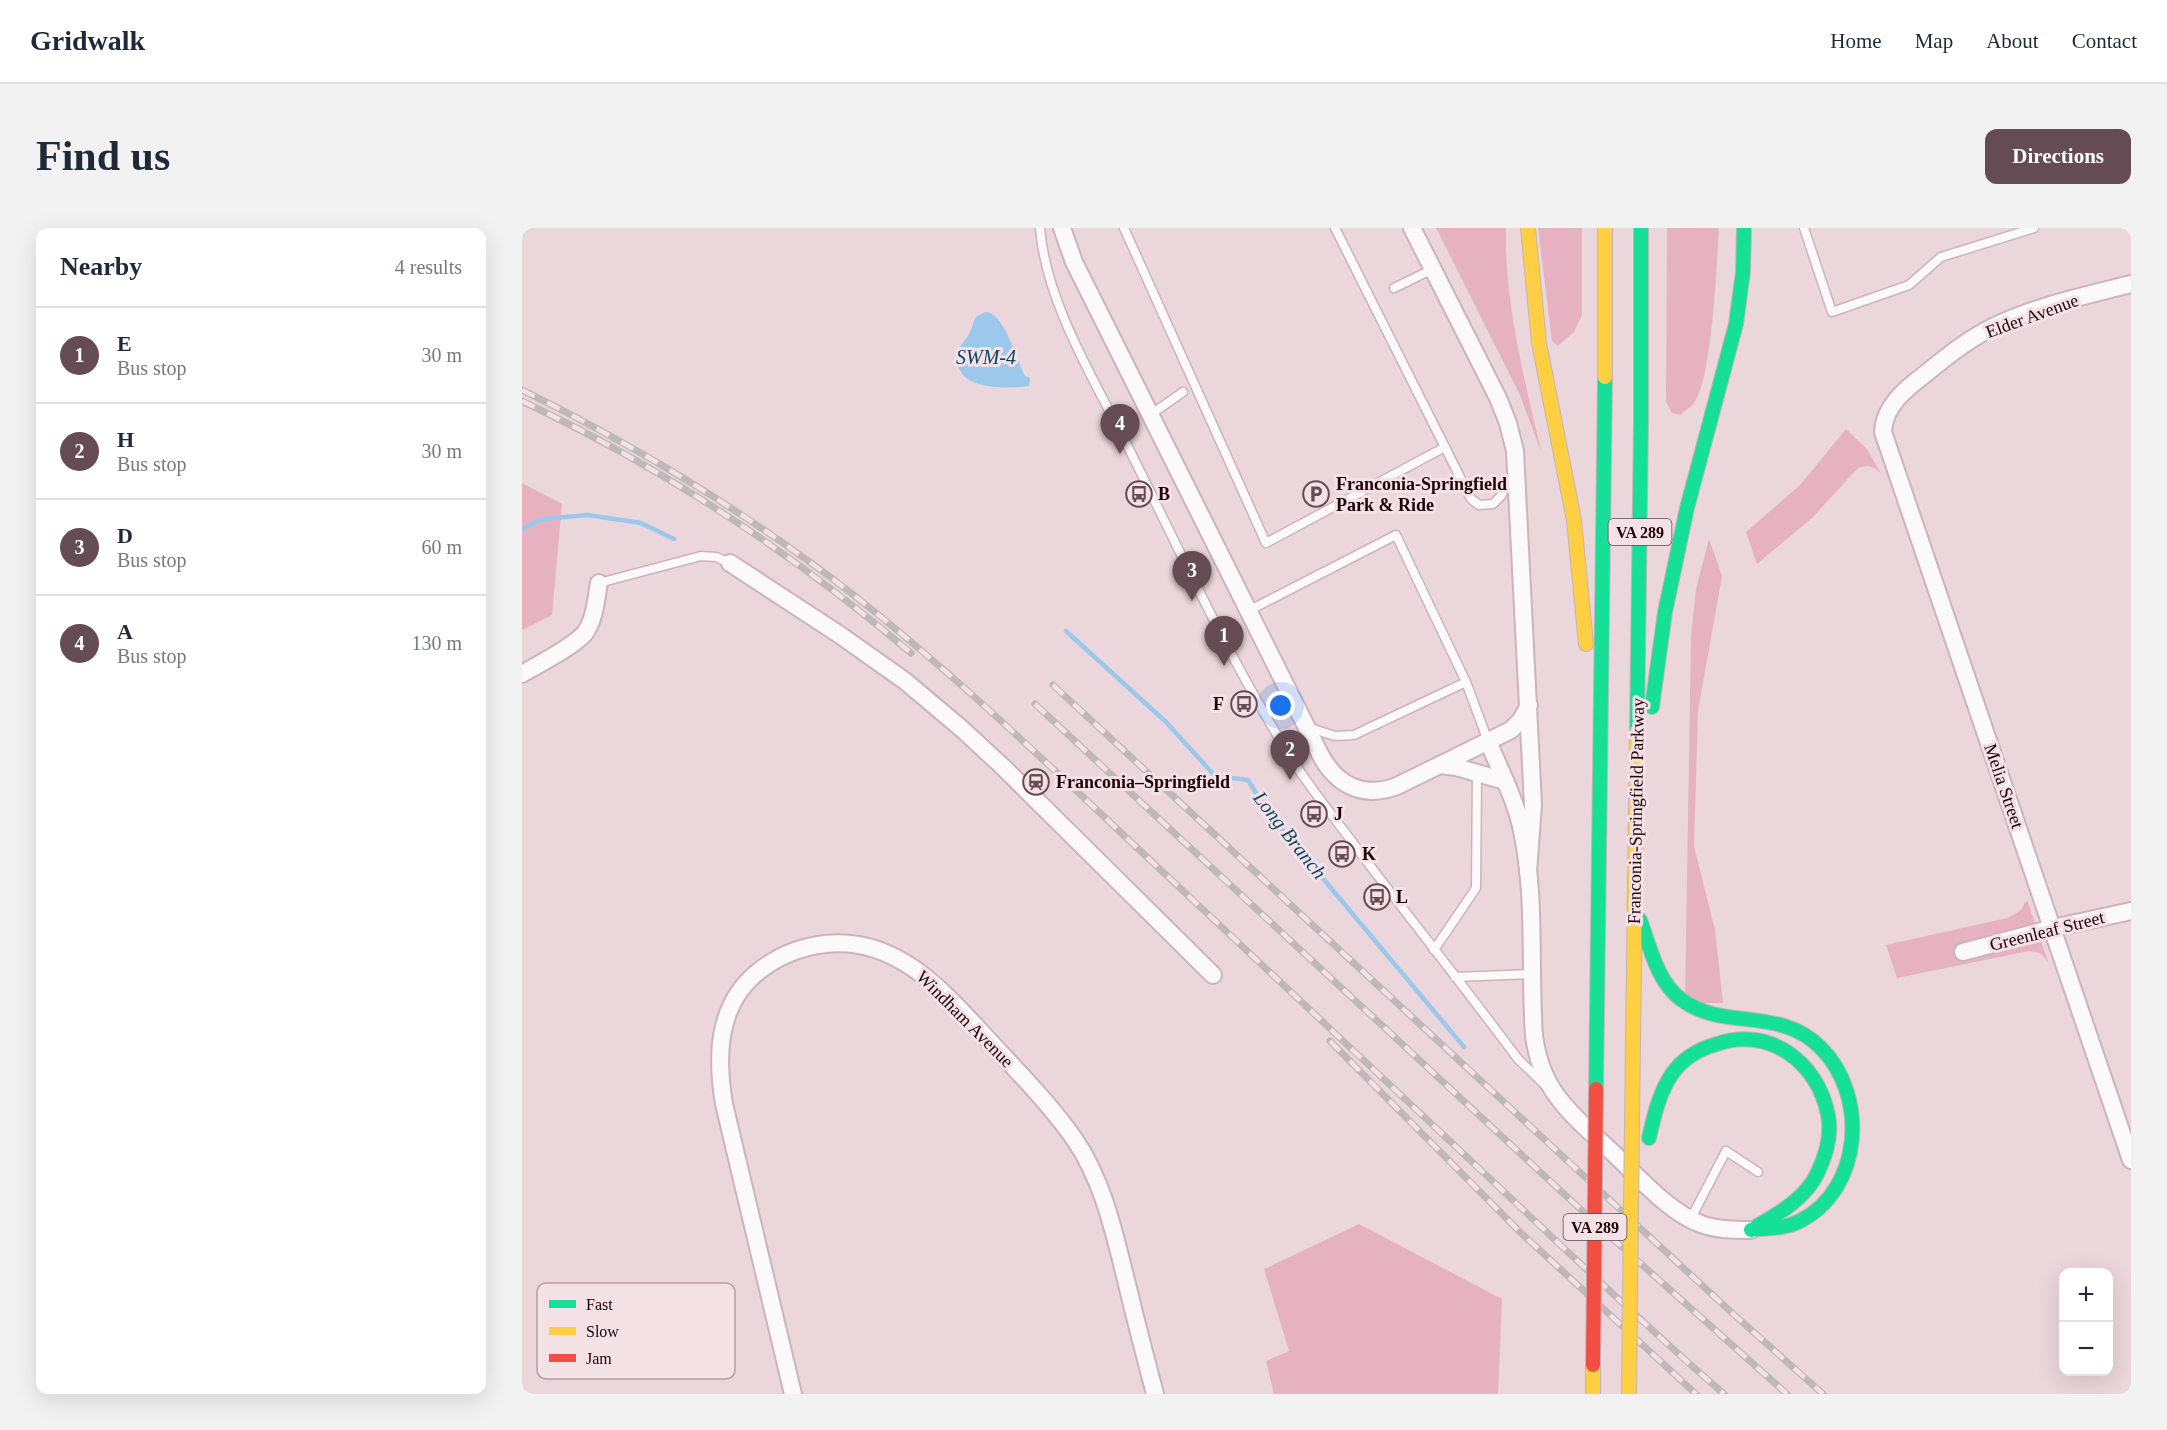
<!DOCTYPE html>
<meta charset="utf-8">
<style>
body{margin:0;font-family:"Times New Roman",serif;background:#f2f2f3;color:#1f2937}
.controls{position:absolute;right:18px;bottom:18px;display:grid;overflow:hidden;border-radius:12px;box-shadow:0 6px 24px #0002}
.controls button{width:54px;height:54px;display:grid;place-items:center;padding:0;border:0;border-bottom:2px solid #e0e1e3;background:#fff;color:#1f2937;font:30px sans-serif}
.you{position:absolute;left:759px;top:478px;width:21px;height:21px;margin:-15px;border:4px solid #fff;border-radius:50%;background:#1a73e8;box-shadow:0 0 0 9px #1a73e833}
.badge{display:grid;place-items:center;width:39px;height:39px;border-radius:50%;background:#654c54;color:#fff;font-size:20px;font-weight:700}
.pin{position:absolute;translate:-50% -50px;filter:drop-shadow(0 2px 3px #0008)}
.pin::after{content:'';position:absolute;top:32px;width:21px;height:18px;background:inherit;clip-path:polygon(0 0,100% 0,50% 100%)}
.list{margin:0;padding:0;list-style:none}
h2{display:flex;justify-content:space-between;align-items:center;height:78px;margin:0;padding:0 24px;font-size:26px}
h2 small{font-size:20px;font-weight:400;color:#747a83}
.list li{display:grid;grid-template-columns:39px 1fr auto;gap:18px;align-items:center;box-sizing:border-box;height:96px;padding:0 24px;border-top:2px solid #e0e1e3}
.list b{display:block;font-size:22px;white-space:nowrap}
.list p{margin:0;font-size:20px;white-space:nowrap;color:#747a83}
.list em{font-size:20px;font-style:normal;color:#747a83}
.map{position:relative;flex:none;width:1609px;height:1166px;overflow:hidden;border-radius:12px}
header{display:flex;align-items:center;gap:36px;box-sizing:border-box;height:84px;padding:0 30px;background:#fff;border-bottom:2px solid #e0e1e3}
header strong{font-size:28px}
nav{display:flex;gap:33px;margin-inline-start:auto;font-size:21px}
.intro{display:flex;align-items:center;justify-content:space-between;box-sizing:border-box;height:144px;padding:0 36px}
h1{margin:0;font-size:42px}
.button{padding:15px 27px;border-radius:12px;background:#654c54;color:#fff;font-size:21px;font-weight:700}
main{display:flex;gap:36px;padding:0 36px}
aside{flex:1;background:#fff;border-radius:12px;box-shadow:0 6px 24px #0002}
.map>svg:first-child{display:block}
</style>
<header>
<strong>Gridwalk</strong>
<nav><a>Home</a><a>Map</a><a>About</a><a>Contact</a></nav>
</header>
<div class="intro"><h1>Find us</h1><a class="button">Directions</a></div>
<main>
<aside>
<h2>Nearby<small>4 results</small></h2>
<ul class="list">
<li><span class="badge">1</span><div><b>E</b><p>Bus stop</p></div><em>30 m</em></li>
<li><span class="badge">2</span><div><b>H</b><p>Bus stop</p></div><em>30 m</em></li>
<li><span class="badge">3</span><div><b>D</b><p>Bus stop</p></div><em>60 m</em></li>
<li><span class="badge">4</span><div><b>A</b><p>Bus stop</p></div><em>130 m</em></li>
</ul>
</aside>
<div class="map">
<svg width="1609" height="1166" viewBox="0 0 1609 1166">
<rect width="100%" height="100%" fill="#ebd6dc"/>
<g fill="#e6b2c2">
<path d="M914,0H984C982,73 1003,155 1020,226L997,165Z"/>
<polygon points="1016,0 1060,0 1060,87 1052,104 1036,118 1030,113"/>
<path d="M1145,0H1197C1195,34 1190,152 1172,175C1168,180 1162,183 1158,187L1150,185L1144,174Z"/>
<path d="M1324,201L1345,221L1360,247C1353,238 1345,236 1335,241L1291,289L1235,336L1224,304L1278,257Z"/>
<polygon points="0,255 40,276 30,387 0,402"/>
<polygon points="1187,311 1200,348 1176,483 1172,618 1193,702 1201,775 1163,775 1169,408 1174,361"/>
<polygon points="1505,672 1526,734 1518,725 1507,723 1375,750 1364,717 1485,690 1498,683"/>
<polygon points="837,996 980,1071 976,1166 752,1166 744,1133 767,1123 742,1041"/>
</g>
<path fill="#9bc8eb" d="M463,84C482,83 495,133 503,148L508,150L507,158C484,161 430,163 436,126C437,117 443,114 447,106C450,101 451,94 454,89Z"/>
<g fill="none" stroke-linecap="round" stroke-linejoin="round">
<g stroke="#9bc8eb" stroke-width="4.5">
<polyline points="0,301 21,291 66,287 119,295 152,311"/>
<polyline points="544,403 644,494 693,548 726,552 747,586 942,819"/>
</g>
<g stroke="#cdb3bb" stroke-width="11">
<g id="lane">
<path d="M518,0C524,75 573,153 606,219C659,325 708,433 771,533C793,567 819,598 843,631C894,698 946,764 996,831L1023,857"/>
<polyline points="602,0 744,315 923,219"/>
<polyline points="813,0 949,271 957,277 971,276 979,268 992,245"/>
<polyline points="1282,0 1310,84 1387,57 1419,29 1512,0"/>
<polyline points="872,60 911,41"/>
<polyline points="628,187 661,164"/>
<polyline points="77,355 179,328 194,329 208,335"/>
<polyline points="726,383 874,307 944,454 966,513"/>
<polyline points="785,499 813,508 832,507 944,454"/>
<polyline points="912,722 954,660 955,545"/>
<polyline points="933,749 1010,746"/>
<polyline points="1168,992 1204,923 1236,944"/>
</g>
</g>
<g stroke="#cdb3bb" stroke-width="20">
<g id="street">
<path d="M540,0L552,34L798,526C814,557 841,571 875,558L989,502L999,492L1007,477"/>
<polyline points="890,0 976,170 986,195 993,223 1011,577 1006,644"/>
<path d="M1609,56C1562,68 1513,78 1469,100C1445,112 1423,130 1402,147C1382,162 1362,179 1361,204L1609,932"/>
<polyline points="208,335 318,407 383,453 440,501 480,538 691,747"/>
<path d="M0,446C17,436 51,419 63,405C73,391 74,371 77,355"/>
<path d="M966,513C977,540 991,566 998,594C1015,664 1007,737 1012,808C1015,829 1022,851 1035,868C1050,889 1071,906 1090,924C1115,947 1146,984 1179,996C1195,1002 1212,1002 1229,1002"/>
<polyline points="918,537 934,539 983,553"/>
<polyline points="1441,724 1531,700 1609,683"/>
<path d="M271,1166L202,876C194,828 195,776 237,743C256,728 278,719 303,716C378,707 427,770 473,819C501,849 530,879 553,912C581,953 592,1004 604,1052C613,1090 623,1128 633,1166"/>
</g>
</g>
<g stroke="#c2b5b8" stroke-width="16">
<g id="fast">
<polyline points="1130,479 1143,384 1165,280 1214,96 1221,44 1222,0"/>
<polyline points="1115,503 1119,194 1119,0"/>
<path d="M1118,692C1128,719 1135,754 1160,772C1202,803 1258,778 1299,820C1346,867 1341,961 1278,993C1263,1001 1245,1000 1229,1002"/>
<polyline points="1074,861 1083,149"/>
<path d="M1127,910C1132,888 1137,865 1150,846C1161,830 1177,821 1195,816C1247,798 1296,834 1306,887C1310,906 1304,927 1296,944C1285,969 1258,985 1235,998"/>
</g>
</g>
<g stroke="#c2b5b8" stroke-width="16">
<g id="slow">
<polyline points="1006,0 1017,115 1052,292 1064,416"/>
<polyline points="1083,149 1083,0"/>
<polyline points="1110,893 1115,503"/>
<polyline points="1071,1137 1071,1166"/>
</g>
</g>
<use href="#lane" stroke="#fcf9fa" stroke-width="8"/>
<use href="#street" stroke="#fcf9fa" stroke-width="16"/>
<use href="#fast" stroke="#16e098" stroke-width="14"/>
<use href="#slow" stroke="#ffcf43" stroke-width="14"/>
<g stroke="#bfb8ba" stroke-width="7">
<g id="rail">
<path d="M0,162C116,219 227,286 329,365C439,451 539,549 641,644C749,745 856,846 964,947C1043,1021 1121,1096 1202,1166"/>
<path d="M0,173C139,239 271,325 389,425"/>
<polyline points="531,457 1209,1084 1301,1166"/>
<polyline points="513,476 1082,1003 1265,1166"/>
<polyline points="808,813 999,1005 1174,1166"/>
</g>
</g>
<use href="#rail" stroke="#f4e1e6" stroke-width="4.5" stroke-dasharray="14" stroke-linecap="butt"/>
<g stroke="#c2b5b8" stroke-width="16" stroke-linecap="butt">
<polyline id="slow-bridge" points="1107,1166 1110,893"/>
</g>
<g stroke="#c2b5b8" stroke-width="16" stroke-linecap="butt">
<polyline id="jam-bridge" points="1071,1137 1074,861"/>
</g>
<use href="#slow-bridge" stroke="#ffcf43" stroke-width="14"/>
<use href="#jam-bridge" stroke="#f24e42" stroke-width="14"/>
</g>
<defs>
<g id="bus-ring" transform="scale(1.35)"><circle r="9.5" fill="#f4e1e6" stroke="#654c54" stroke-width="1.5"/><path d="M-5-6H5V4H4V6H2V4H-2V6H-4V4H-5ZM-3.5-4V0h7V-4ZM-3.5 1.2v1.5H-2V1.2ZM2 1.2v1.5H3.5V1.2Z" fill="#654c54"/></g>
<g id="parking-ring" transform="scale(1.35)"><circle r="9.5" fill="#f4e1e6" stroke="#654c54" stroke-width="1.5"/><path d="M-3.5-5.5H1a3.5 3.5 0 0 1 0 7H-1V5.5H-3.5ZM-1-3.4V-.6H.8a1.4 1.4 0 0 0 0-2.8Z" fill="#654c54"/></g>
<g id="station-ring" transform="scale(1.35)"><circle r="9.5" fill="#f4e1e6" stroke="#654c54" stroke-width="1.5"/><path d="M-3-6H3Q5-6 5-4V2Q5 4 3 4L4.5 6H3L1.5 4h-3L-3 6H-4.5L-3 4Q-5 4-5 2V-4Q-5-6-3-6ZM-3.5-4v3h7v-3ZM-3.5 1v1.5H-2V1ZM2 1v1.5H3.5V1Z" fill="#654c54"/></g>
</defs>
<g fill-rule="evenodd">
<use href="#bus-ring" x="617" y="266"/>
<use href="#parking-ring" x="794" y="266"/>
<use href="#bus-ring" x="722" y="476"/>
<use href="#station-ring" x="514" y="554"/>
<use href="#bus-ring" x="792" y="586"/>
<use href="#bus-ring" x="820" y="626"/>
<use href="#bus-ring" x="855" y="669"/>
</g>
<g text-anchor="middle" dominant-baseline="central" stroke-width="6" stroke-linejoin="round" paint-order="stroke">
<g fill="#f4e1e6" stroke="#5e454d" stroke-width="1.5">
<rect x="1086.5" y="291" width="63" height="26" rx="4.5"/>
<rect x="1041.5" y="986" width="63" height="26" rx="4.5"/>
</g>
<g font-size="16" font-weight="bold" fill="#1d020b">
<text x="1118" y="304">VA 289</text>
<text x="1073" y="999">VA 289</text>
</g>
<g font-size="18" fill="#1d020b" stroke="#f4e1e6">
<text transform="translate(1510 88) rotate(-20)">Elder Avenue</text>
<text transform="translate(1482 558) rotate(71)">Melia Street</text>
<text transform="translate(1114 583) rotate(-89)">Franconia-Springfield Parkway</text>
<text transform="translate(1525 703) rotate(-14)">Greenleaf Street</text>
<text transform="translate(443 791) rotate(45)">Windham Avenue</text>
</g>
<g font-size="18" font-weight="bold" fill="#1d020b" stroke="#f4e1e6" text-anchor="start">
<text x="814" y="256">Franconia-Springfield<tspan x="814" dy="21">Park &amp; Ride</tspan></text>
<text x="636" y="266">B</text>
<text x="702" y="476" text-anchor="end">F</text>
<text x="534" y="554">Franconia–Springfield</text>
<text x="812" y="586">J</text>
<text x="840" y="626">K</text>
<text x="874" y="669">L</text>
</g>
<g font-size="20" font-style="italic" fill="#0a4565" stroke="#f4e1e6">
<text x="464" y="129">SWM-4</text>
<text transform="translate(768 607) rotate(52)">Long Branch</text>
</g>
</g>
<rect x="15" y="1055" width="198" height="96" rx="9" fill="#f4e1e6" stroke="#b49ea4" stroke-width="1.5"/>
<rect x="27" y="1072" width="27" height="8" fill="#16e098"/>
<rect x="27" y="1099" width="27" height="8" fill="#ffcf43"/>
<rect x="27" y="1126" width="27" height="8" fill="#f24e42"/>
<g font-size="16" fill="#1d020b">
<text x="64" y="1082">Fast</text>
<text x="64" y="1109">Slow</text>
<text x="64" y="1136">Jam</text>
</g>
</svg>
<div class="controls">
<button>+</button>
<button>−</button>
</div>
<div class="you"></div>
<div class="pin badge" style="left:702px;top:438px">1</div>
<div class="pin badge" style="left:768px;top:552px">2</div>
<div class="pin badge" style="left:670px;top:373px">3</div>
<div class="pin badge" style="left:598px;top:226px">4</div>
</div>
</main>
